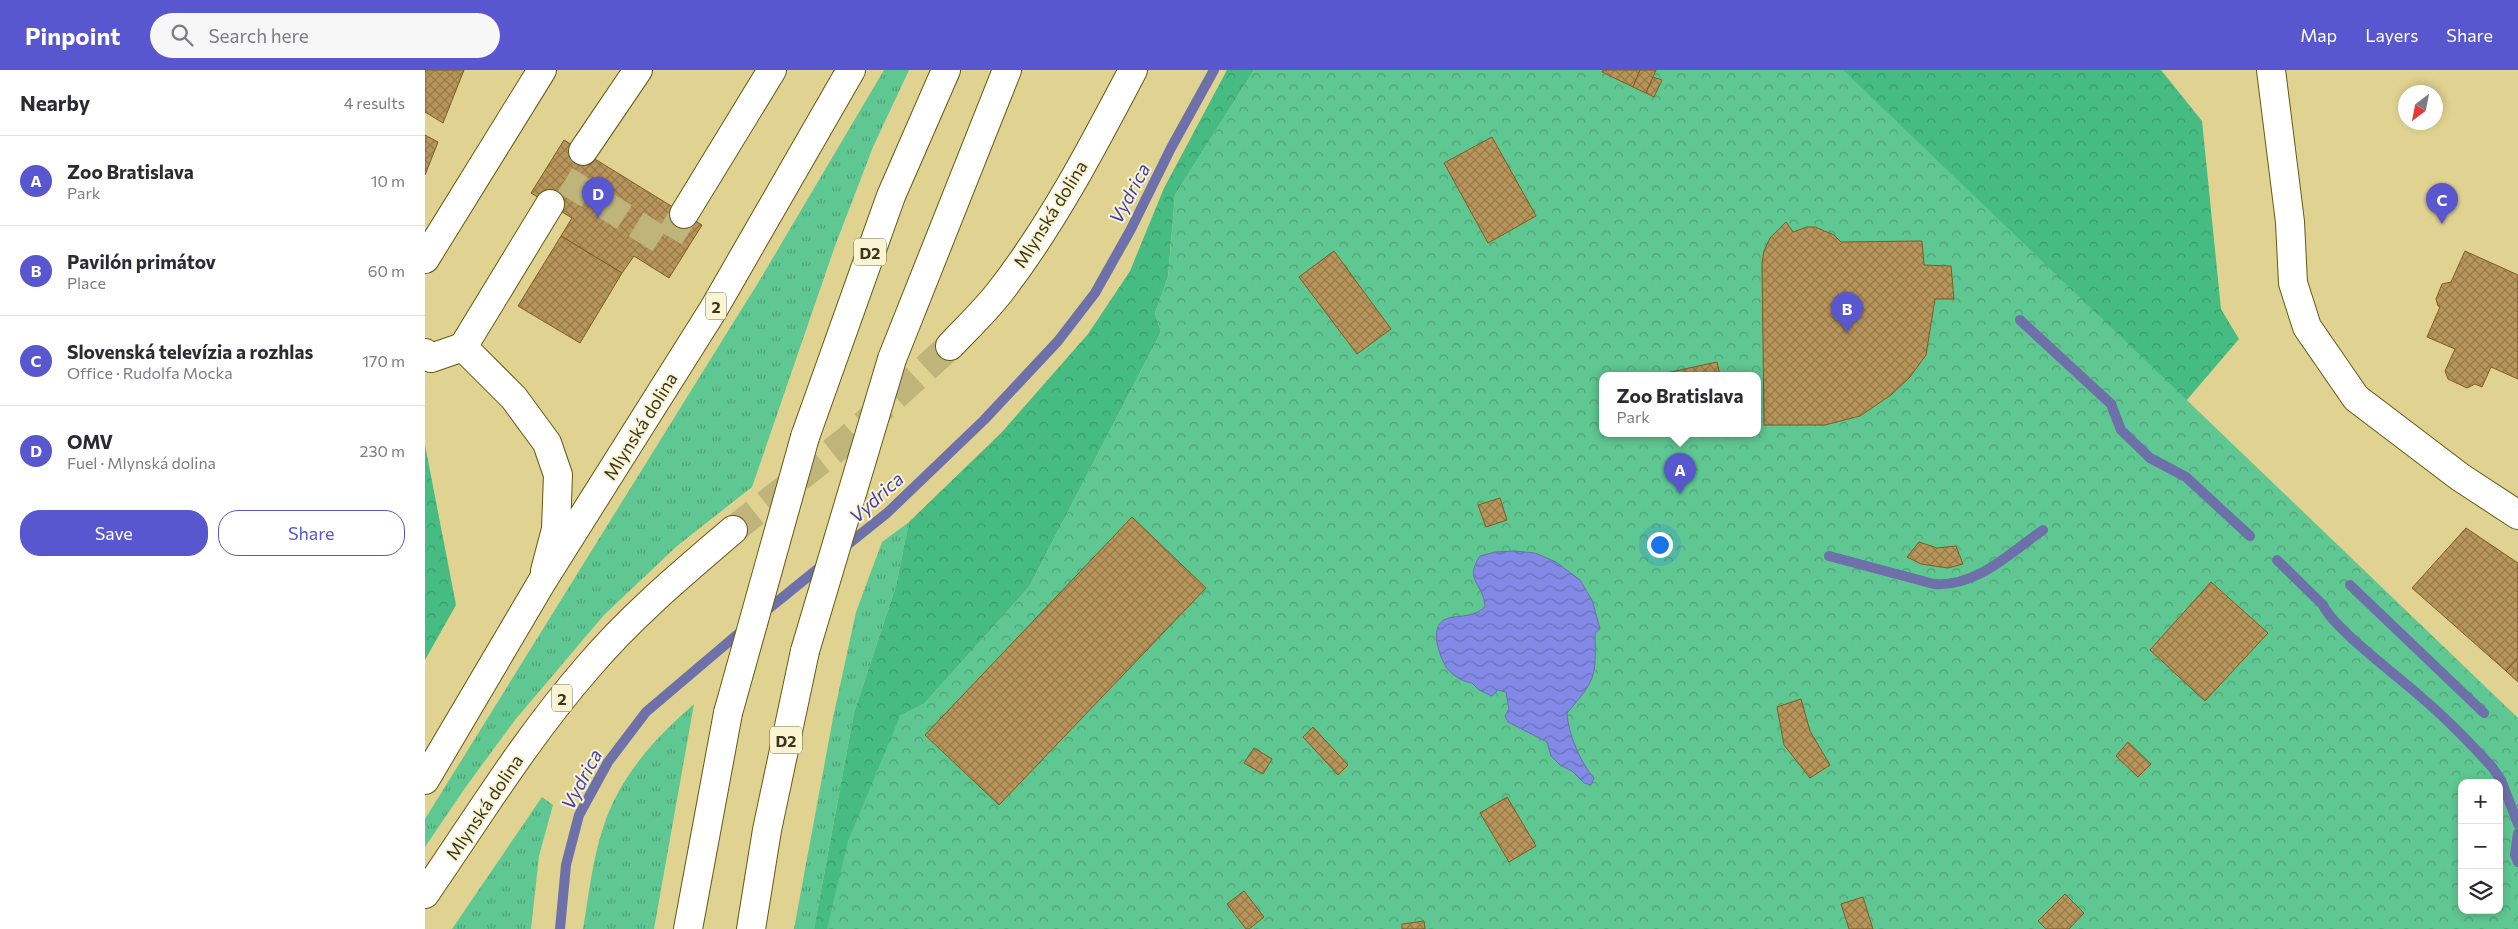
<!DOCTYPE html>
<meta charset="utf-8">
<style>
body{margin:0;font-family:Commissioner,sans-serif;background:#f7f7f7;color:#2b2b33}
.controls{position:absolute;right:15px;bottom:15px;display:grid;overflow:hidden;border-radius:10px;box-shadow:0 2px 8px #0003}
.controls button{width:45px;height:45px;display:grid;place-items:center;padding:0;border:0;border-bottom:1px solid #e1e1e2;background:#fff;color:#2b2b33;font:25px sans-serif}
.compass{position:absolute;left:1973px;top:15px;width:45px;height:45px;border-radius:50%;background:#fff;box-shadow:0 2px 8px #0003;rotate:212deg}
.you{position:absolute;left:1234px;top:474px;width:18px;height:18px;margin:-12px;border:4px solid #fff;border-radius:50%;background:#1a73e8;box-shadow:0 0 0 8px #1a73e833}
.badge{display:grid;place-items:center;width:32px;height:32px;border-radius:50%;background:#5857cf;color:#fff;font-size:16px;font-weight:700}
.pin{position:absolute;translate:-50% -41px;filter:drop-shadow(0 1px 2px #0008)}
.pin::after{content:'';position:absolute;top:26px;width:18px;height:15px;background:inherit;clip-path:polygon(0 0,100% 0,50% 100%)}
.popup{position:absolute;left:1174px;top:302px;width:162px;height:65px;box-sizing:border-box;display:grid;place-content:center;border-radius:10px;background:#fff;filter:drop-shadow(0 1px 4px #0005);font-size:16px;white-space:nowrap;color:#7c7c81}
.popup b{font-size:19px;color:#2b2b33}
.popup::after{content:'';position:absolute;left:50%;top:100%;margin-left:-10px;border:10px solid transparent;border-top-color:#fff}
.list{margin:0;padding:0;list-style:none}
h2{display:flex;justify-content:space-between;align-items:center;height:65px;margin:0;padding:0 20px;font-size:21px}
h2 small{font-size:16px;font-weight:400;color:#7c7c81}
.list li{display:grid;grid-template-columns:32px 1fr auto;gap:15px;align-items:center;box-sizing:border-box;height:90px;padding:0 20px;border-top:1px solid #e1e1e2}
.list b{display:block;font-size:19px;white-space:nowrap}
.list p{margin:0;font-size:16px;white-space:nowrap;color:#7c7c81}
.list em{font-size:16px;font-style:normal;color:#7c7c81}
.actions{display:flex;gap:10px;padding:15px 20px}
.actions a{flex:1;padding:11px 0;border:1px solid #5857cf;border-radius:20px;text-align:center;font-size:18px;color:#5857cf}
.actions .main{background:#5857cf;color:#fff}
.icon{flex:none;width:28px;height:28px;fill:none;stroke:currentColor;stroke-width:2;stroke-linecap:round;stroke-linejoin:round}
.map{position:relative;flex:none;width:2093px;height:859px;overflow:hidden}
header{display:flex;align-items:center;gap:30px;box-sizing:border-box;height:70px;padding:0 25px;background:#5857cf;color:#fff}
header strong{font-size:24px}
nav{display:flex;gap:28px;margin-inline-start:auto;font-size:18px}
.search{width:350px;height:45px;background:#f7f7f7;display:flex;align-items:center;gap:12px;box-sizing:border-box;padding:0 18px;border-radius:28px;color:#7c7c81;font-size:19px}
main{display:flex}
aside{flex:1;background:#fff}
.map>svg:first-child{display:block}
</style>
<header>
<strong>Pinpoint</strong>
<div class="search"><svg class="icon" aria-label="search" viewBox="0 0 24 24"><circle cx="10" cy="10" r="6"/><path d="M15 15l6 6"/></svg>Search here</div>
<nav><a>Map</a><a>Layers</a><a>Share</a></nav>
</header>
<main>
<aside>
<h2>Nearby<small>4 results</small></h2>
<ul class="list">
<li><span class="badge">A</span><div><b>Zoo Bratislava</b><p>Park</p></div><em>10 m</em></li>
<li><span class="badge">B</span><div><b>Pavilón primátov</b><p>Place</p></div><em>60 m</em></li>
<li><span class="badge">C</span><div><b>Slovenská televízia a rozhlas</b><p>Office · Rudolfa Mocka</p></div><em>170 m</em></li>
<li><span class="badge">D</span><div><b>OMV</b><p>Fuel · Mlynská dolina</p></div><em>230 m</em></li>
</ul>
<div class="actions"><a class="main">Save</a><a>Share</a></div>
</aside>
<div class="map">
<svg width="2093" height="859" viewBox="0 0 2093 859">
<defs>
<pattern id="grass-tufts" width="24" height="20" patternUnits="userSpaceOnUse" patternTransform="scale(1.25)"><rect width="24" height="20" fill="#5fc791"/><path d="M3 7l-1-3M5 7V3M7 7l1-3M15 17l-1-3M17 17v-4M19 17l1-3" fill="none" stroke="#50a276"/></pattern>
<pattern id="forest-crowns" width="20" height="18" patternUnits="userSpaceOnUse" patternTransform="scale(1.25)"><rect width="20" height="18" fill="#46bc82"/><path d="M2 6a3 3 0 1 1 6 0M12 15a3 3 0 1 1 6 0" fill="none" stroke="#3c9a6a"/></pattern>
<pattern id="park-crowns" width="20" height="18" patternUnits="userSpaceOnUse" patternTransform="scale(1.25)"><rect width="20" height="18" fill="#5fc791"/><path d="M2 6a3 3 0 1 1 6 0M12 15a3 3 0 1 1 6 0" fill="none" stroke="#50a276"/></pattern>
<pattern id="water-waves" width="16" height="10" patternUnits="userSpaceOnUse" patternTransform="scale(1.25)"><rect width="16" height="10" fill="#8289e6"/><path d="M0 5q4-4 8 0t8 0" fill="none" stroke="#6c71ba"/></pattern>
<pattern id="building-cross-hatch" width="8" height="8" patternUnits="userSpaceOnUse" patternTransform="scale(1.25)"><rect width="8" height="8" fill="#b8955b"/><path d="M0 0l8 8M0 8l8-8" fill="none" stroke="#977a4a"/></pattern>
</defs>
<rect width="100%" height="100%" fill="#e0d391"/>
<g fill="url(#grass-tufts)">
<polygon points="459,0 484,0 448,77 410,176 327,417 252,476 179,545 90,650 40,718 0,777 0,749 336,208"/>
<polygon points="484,452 471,516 429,643 389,859 369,859 408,648 431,542 457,472"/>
<path d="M269,634L229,859H158C164,825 167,791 178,758C194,707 230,668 269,634Z"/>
<polygon points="117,727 128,735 114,786 106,859 27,859"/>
</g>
<g fill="url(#forest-crowns)">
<polygon points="802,0 829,0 750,125 743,207 730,243 736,262 604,517 499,634 475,646 432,859 389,859 429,643 471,516 484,452 577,362 663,264 705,201 739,118"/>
<polygon points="1371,0 1736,0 1777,51 1796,239 1814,269 1761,331 1739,350"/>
<polygon points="0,375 31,535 0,590"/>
</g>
<path fill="url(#park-crowns)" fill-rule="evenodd" d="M829,0H1418L2093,648V859H402L423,771L475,646L499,634L604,517L736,262L730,243L743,207L750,125ZM1178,305H1332V363H1178ZM2037,713H2074V840H2037Z"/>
<path fill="url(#water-waves)" stroke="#6d70a9" d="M1090,481L1110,483L1131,492L1155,510L1167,530L1175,559L1170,563C1171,608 1171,609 1142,643C1143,663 1155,692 1169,708L1166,715L1159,713L1147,701L1135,695L1126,686L1122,672L1083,652L1080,646L1084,639L1081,622L1073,620L1067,626L1054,620L1047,613C1037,612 1025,604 1020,595C1013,582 1003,553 1024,548C1038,545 1049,547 1060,537C1059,513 1038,511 1055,486L1070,482Z"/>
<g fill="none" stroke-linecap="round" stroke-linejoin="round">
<g stroke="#6d70a9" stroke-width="10">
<polyline points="1595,250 1686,334 1696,360 1725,388 1761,407 1825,466"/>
<polyline points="417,479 462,443 559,350 633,271 670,223 706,159 746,78 789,0"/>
<path d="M1404,486L1509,514C1552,517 1585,483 1618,460"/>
<path d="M1852,490L1898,535C1908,558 1974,607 1996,627C2021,648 2045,673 2067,697L2076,710L2093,754"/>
<polyline points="1925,515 2059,643"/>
<polyline points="337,544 400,493"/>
<polyline points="2093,763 2090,785 2093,792"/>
<polyline points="135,859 141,795 154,745 183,692 221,642 320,558"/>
</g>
</g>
<g fill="url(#building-cross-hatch)" stroke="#7e5d22">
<polygon points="0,0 39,0 18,53 0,42"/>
<polygon points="1178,0 1215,0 1208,17 1177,2"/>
<polygon points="1215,0 1231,0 1221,23 1208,17"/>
<polygon points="1228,7 1237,10 1229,27 1221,23"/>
<polygon points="0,65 13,72 0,105"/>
<polygon points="1067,67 1111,146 1063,173 1019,93"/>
<polygon points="139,70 277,155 244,208 209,186 197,203 136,166 147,148 106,123"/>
<polygon points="1361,152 1368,162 1382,157 1390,157 1409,165 1416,172 1497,171 1499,195 1526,196 1529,229 1510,229 1501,285 1485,307 1466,325 1435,346 1400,355 1339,355 1337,193 1339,181 1345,168"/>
<polygon points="136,166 197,203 155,273 93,236"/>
<polygon points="909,181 966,259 932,284 874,207"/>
<polygon points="2040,181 2093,205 2093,309 2066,297 2057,317 2050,314 2042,318 2023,309 2020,301 2030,279 2002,267 2015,237 2013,236 2011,229 2017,214 2026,212"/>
<polygon points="1292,292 1295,305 1233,305 1255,300"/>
<polygon points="1075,428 1082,450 1061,457 1053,435"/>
<polygon points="707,447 781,518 574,735 500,665"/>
<polygon points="2041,458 2093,493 2093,588 2081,601 1987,518"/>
<polygon points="1494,472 1512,478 1531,476 1538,494 1523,498 1496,494 1482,487"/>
<polygon points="1786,512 1843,563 1780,631 1725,580"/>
<polygon points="2093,588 2093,612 2081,601"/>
<polygon points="1376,629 1385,661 1405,695 1385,708 1359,675 1352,637"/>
<polygon points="888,657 923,695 913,705 878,667"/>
<polygon points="1703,672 1726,694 1713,707 1691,686"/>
<polygon points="829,678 847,689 838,704 819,693"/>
<polygon points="1082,727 1111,776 1084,792 1055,743"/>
<polygon points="819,821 839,847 824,859 821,859 802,834"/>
<polygon points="1640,824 1659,843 1644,859 1621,859 1613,851"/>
<polygon points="1438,827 1448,859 1424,859 1416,834"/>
<polygon points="999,851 1000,859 977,859 977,854"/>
</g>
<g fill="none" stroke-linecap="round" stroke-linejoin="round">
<polyline stroke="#bfb47a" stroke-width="28" stroke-dasharray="28 14" stroke-linecap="butt" points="140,110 241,173 259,144"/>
<polyline stroke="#bfb47a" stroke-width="28" stroke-dasharray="28 14" stroke-linecap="butt" points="308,460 422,370 525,276"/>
<g stroke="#655813" stroke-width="30">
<g id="minor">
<polyline points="1846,0 1865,152 1868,213 1882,257 1931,328 2035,407 2093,445"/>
<polyline points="158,81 213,0"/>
<polyline points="259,144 347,0"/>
<polyline points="0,189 117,0"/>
<polyline points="0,283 6,288 38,277"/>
<polyline points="120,501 131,459 133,405 122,373 89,328 38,277 125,134"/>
</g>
</g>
<g stroke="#655813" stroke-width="30">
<g id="major">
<path d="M525,276C541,259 559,242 574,223C627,155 668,76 708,0"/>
<polyline points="0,710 118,510 288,240 426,0"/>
<path d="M0,824C53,747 101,668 163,597C206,546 258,503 308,460"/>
</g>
</g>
<g stroke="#655813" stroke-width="30">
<g id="highway">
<polyline points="467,289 582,0"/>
<polyline points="380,367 466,126 521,0"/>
<polyline points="263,859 303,643"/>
<polyline points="326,859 342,760 380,581"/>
</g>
</g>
<use href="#minor" stroke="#fff" stroke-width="28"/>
<use href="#major" stroke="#fff" stroke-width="28"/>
<use href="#highway" stroke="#fff" stroke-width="28"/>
<g stroke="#655813" stroke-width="30" stroke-linecap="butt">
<g id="highway-bridge">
<polyline points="380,581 467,289"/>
<polyline points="303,643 380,367"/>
</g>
</g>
<use href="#highway-bridge" stroke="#fff" stroke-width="28"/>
</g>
<g text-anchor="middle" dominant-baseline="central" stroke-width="4" stroke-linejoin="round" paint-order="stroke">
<g fill="#faf4d3" stroke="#757053" stroke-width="1">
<rect x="429" y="168.5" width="32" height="27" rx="4"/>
<rect x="281" y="222.5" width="20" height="27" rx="4"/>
<rect x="127" y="614.5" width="20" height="27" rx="4"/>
<rect x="345" y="656.5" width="32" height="27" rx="4"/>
</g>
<g font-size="16" font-weight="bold" fill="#3c371c">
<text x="445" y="182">D2</text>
<text x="291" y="236">2</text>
<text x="137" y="628">2</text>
<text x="361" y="670">D2</text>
</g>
<g font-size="18" fill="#3c371c" stroke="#faf4d3">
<text transform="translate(625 144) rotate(-58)">Mlynská dolina</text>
<text transform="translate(215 356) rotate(-58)">Mlynská dolina</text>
<text transform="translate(59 737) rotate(-56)">Mlynská dolina</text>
</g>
<g font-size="19" font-style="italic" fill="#4441ad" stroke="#faf4d3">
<text transform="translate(704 123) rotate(-62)">Vydrica</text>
<text transform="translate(451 427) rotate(-42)">Vydrica</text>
<text transform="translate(156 709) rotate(-62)">Vydrica</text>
</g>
</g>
</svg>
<div class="controls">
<button>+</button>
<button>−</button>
<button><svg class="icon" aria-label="layers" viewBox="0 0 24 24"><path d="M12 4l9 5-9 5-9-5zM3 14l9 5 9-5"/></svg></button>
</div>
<svg class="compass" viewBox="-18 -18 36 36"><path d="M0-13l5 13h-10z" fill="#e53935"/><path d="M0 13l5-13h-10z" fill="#7c7c81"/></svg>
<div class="you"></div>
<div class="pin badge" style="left:1255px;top:424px">A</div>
<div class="popup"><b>Zoo Bratislava</b>Park</div>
<div class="pin badge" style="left:1422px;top:263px">B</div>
<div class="pin badge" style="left:2017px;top:154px">C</div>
<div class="pin badge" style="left:173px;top:148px">D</div>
</div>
</main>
